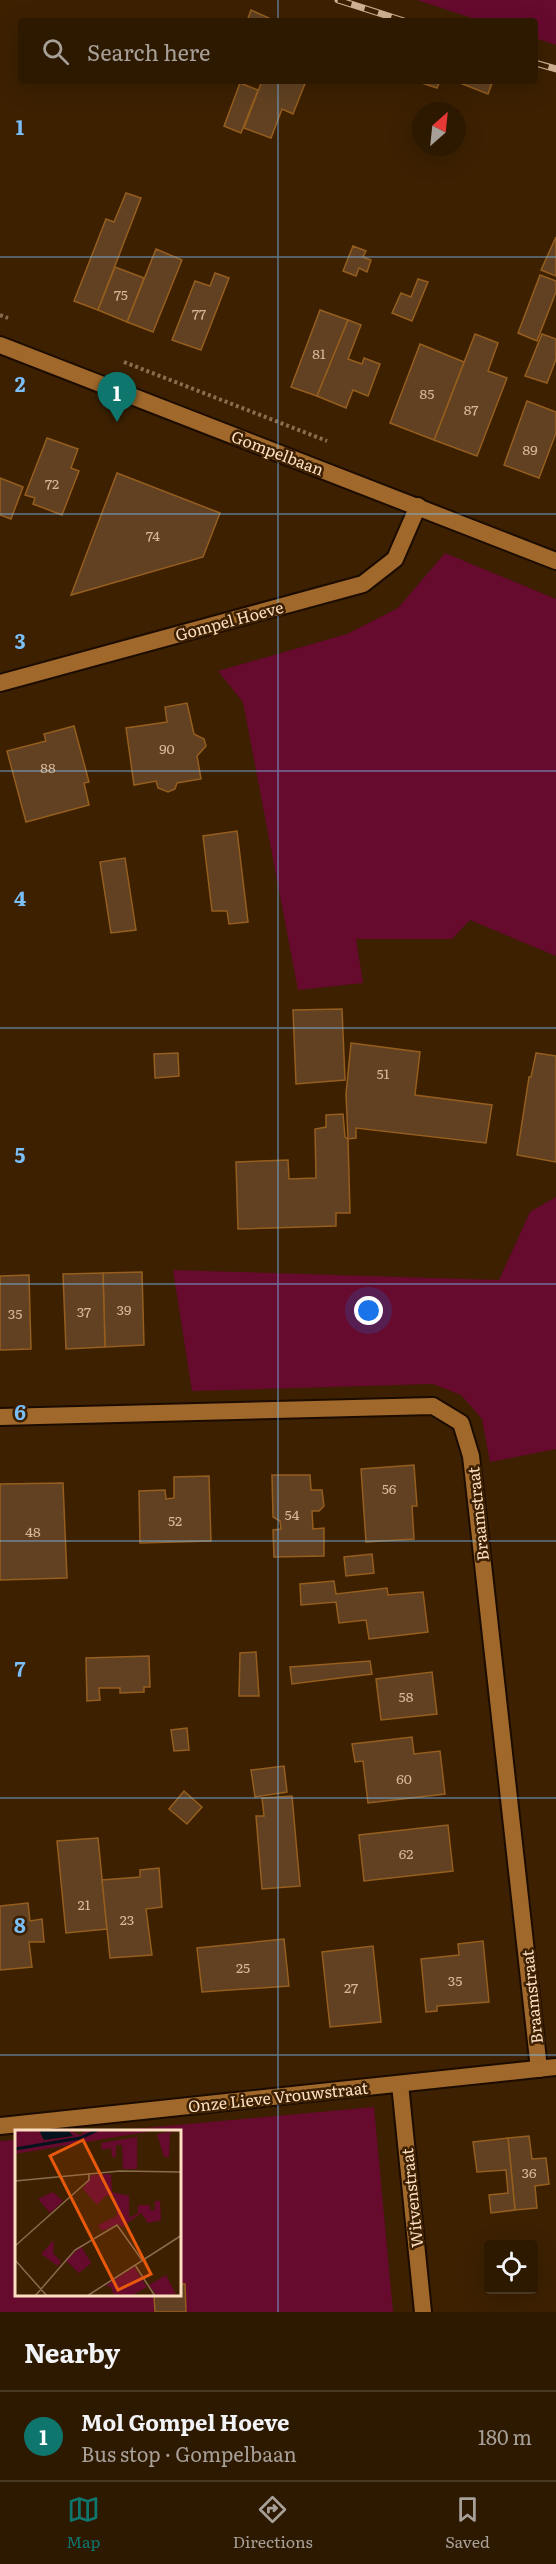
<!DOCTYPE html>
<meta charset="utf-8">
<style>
body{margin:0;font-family:Literata,serif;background:#39250f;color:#f1f3f6}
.controls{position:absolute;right:18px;bottom:18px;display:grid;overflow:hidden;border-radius:6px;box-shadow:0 6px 24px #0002}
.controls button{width:54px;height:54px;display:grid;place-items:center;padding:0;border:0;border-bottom:2px solid #483722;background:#2d1800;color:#f1f3f6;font:30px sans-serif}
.compass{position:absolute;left:412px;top:102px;width:54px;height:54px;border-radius:50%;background:#2d1800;box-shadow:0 6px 24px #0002;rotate:27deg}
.you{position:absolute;left:369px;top:1311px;width:21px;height:21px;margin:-15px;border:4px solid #fff;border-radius:50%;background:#1a73e8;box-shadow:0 0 0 9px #1a73e833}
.badge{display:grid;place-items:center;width:39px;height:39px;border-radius:50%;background:#0f766e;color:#fff;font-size:20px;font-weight:700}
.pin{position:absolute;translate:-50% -50px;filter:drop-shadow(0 2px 3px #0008)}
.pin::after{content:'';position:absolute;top:32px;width:21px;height:18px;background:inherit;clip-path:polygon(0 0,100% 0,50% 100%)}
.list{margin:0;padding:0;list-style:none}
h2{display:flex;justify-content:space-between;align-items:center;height:78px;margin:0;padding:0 24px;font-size:26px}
h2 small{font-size:20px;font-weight:400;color:#a7a099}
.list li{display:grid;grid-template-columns:39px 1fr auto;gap:18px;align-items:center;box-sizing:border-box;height:90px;padding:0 24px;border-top:2px solid #483722}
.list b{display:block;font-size:22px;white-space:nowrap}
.list p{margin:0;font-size:20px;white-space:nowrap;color:#a7a099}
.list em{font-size:20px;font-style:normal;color:#a7a099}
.icon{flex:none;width:33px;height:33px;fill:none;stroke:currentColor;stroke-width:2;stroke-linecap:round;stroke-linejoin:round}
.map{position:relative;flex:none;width:556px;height:2312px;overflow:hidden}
.search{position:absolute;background:#2d1800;box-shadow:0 6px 24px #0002;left:18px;right:18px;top:18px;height:66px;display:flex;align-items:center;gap:15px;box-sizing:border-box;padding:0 21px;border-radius:6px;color:#a7a099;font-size:22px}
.sheet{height:168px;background:#2d1800}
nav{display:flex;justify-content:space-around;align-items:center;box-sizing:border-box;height:84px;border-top:2px solid #483722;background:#2d1800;font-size:16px;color:#a7a099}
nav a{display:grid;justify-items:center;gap:3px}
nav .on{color:#0f766e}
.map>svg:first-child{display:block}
</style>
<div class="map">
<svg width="556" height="2312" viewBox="0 0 556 2312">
<rect width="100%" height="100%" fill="#3c2000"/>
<g fill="#660a2e">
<polygon points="417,0 556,0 556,45 535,38 535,21 481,21"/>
<polygon points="445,553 556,599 556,956 470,920 452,939 356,939 363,983 298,990 243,702 218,671 347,634 398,608"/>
<polygon points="556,1197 556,1449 490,1462 482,1419 461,1395 433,1384 192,1391 173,1270 499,1280 530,1212"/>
<polygon points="374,2107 393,2312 0,2312 0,2141 16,2140 16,2296 180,2296 180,2132 100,2132"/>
</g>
<g fill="#614121" stroke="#955e1e" stroke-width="1.5">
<polygon points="251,10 269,18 267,21 247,21"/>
<polygon points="262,81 306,81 293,114 282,109 271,138 244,128"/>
<polygon points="416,81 440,81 437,88"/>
<polygon points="455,81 488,81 492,83 488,94"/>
<polygon points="240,83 258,90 241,133 224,126"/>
<polygon points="126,193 141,198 98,310 74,301 106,219 114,222"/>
<polygon points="556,237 556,276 541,270"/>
<polygon points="353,246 366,251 363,257 371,260 367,272 359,268 356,276 343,271"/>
<polygon points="156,249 182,260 153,332 127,322"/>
<polygon points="115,267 144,278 127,322 98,310"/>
<polygon points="215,273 229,278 201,350 172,340 195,281 210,286"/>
<polygon points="540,275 556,281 556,292 537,341 518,333"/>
<polygon points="418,279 428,282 412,321 392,313 401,293 411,297"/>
<polygon points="320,310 348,320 317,396 291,387"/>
<polygon points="348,320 361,325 348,359 362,364 364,358 380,364 368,396 353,390 346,408 317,396"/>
<polygon points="475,334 498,343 488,371 507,378 477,456 434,440"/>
<polygon points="542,334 556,339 556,359 547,383 525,376"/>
<polygon points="420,344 464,362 434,440 390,423"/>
<polygon points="527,401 556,412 556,433 539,478 504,465"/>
<polygon points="47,438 78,449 71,468 79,471 62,515 33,504 35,498 25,495"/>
<polygon points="117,473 220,513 203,557 71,595"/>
<polygon points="0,478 23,487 11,519 0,515"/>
<polygon points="187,703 194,734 204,739 206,746 197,756 201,779 177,783 175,789 168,792 158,788 156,781 134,785 126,728 167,722 165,707"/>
<polygon points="74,726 89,782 84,783 89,805 26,822 7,751 46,741 44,734"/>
<polygon points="237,831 248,922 229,924 227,911 212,911 203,836"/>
<polygon points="125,858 136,930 111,933 100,862"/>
<polygon points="342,1009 345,1080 296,1084 293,1010"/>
<polygon points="351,1043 420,1052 415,1095 492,1105 486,1143 356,1128 356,1138 348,1139 346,1094"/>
<polygon points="178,1053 179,1076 155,1078 154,1054"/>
<polygon points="536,1053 556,1056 556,1162 517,1155 529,1077 531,1077"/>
<polygon points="343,1114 345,1137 348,1139 350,1213 336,1213 336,1226 238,1229 236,1162 288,1160 289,1179 316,1178 315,1129 326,1127 326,1115"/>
<polygon points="142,1272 144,1345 105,1347 103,1273"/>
<polygon points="103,1273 105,1347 66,1349 63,1274"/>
<polygon points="29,1275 31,1349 0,1350 0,1276"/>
<polygon points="414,1465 417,1506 412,1506 414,1539 366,1542 361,1469"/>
<polygon points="272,1475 310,1475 311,1490 322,1490 324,1506 319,1511 312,1511 313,1529 324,1528 324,1556 274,1557 273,1530 281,1529 280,1521 273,1517"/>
<polygon points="209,1476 211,1541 140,1543 139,1491 165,1490 166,1499 174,1498 174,1477"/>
<polygon points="63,1483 67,1578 0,1580 0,1484"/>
<polygon points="372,1554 374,1573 346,1576 344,1557"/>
<polygon points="334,1581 336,1594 387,1588 388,1595 423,1592 428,1632 369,1639 366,1620 339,1623 336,1602 301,1605 300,1584"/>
<polygon points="256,1652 259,1696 239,1696 240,1653"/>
<polygon points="149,1656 150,1687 144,1687 144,1692 120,1693 120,1688 99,1688 100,1700 87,1701 86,1658"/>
<polygon points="370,1661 372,1674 292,1684 290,1667"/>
<polygon points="432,1672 437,1714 381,1720 376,1679"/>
<polygon points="187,1728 189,1750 174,1751 171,1730"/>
<polygon points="412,1737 414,1754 440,1751 445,1794 368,1803 363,1761 355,1762 352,1744"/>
<polygon points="284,1766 287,1792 255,1797 251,1770"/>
<polygon points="184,1791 202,1807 187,1824 169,1809"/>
<polygon points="292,1796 300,1886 262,1889 256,1816 264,1816 262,1798"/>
<polygon points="448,1825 453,1871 364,1881 359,1835"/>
<polygon points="98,1838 107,1929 66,1933 57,1841"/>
<polygon points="159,1868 162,1907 146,1909 152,1955 110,1958 102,1880 140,1877 140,1870"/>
<polygon points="28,1903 30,1921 42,1919 44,1942 29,1942 32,1967 0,1970 0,1906"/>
<polygon points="284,1939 289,1986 202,1992 197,1948"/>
<polygon points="483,1941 489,2002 437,2006 437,2011 426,2012 421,1959 459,1955 458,1944"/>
<polygon points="373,1946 381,2022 330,2027 322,1952"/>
<polygon points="529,2136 532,2159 546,2158 549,2184 535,2186 537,2208 515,2210 508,2138"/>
<polygon points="508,2138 515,2210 491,2213 489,2195 508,2193 506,2170 477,2172 473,2142"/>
<polygon points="180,2284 185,2284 186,2312 155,2312 154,2296 180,2296"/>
</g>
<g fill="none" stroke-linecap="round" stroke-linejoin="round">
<g stroke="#1c0c00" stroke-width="20">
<g id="minor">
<polyline points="0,683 363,584 395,559 418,506"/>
<polyline points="0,1417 433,1406 461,1423 471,1456 539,2069"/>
<polyline points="400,2084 423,2312"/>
<polyline points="0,2126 556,2067"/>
</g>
</g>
<g stroke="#1c0c00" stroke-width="20">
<polyline id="tertiary" points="0,345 556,561"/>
</g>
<g stroke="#8c6e4f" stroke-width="4" stroke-dasharray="3 3" stroke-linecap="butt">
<polyline points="0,315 8,318"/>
<polyline points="124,362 327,441"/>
</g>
<use href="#minor" stroke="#a0682a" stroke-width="16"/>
<use href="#tertiary" stroke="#a0682a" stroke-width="16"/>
<g stroke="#cfb092" stroke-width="7">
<g id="rail">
<polyline points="338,0 404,21"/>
<polyline points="535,63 556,69"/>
</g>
</g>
<use href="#rail" stroke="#3c2000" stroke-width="4.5" stroke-dasharray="14" stroke-linecap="butt"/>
</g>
<path fill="none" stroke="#7abff8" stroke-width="1.5" stroke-opacity="0.55" d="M278,0V21M278,81V2312M0,257H556M0,514H556M0,771H556M0,1028H556M0,1284H556M0,1541H556M0,1798H556M0,2055H556"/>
<g text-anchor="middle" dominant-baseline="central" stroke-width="5" stroke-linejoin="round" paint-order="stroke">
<g font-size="14" fill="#d7b799">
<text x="121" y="294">75</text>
<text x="199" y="313">77</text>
<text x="319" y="353">81</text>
<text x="427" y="393">85</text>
<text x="471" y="409">87</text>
<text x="530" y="449">89</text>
<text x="52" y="483">72</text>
<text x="153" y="535">74</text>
<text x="167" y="748">90</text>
<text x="48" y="767">88</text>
<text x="383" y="1073">51</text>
<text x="124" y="1309">39</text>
<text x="84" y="1311">37</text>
<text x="15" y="1313">35</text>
<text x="389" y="1488">56</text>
<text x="292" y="1514">54</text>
<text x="175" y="1520">52</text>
<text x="33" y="1531">48</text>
<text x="406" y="1696">58</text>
<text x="404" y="1778">60</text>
<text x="406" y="1853">62</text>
<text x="84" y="1904">21</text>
<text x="127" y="1919">23</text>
<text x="243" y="1967">25</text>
<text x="455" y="1980">35</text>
<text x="351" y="1987">27</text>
<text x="529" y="2172">36</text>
</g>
<g font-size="16" fill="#fedec1" stroke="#3c2000">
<text transform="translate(278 452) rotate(21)">Gompelbaan</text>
<text transform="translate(229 620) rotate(-15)">Gompel Hoeve</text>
<text transform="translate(477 1514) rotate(-96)">Braamstraat</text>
<text transform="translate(531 1997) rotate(-96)">Braamstraat</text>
<text transform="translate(278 2096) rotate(-6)">Onze Lieve Vrouwstraat</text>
<text transform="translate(411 2198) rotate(-96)">Witvenstraat</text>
</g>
</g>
<g transform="translate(15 2130)">
<rect width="166" height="166" fill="#3c2000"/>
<path d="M0,0H24L29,10L57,6L53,0L66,5L69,0H143L0,24ZM166,0L155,3L154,27H149L142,4ZM122,7V39H108L107,15H101V27H97L96,18L87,20L86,13ZM96,44L97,62L114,66V88L123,83V75H135V80H140V71H145L146,90L133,93L126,83L107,97L103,94L87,101L83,95L102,86L99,65L90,66L82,75L68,59L77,45ZM38,62L48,71L35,83L23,69ZM39,110L38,123L46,132L43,136L26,124ZM66,116L76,133L64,143L51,131ZM119,137L132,157L116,166H99L96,157L90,156ZM151,145L161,164L142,166L134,155Z" fill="#660a2e"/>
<path d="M24,0H53L58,6L29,10Z" fill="#04121e"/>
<path fill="none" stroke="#04121e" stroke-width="3" d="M0,19L65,8L83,0"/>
<path fill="none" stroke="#8a6c4d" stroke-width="1.5" d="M0,51L105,41L167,42M0,116L74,50V43M0,130L32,166M120,135L140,166M20,166L60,120L102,95L127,130M72,166L167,105"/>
<path fill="#e8590c" fill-opacity="0.15" stroke="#e8590c" stroke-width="3" d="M68,10L136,144L103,160L35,26Z"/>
<rect width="166" height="166" fill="none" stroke="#fedec1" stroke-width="3"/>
</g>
<g font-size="20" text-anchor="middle" font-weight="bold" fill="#7abff8" stroke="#3c2000" stroke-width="5" stroke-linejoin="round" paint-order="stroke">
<text x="20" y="135">1</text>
<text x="20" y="392">2</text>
<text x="20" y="649">3</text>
<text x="20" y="906">4</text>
<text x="20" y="1163">5</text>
<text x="20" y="1420">6</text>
<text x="20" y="1677">7</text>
<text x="20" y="1933">8</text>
</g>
</svg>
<div class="controls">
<button><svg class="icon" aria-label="locate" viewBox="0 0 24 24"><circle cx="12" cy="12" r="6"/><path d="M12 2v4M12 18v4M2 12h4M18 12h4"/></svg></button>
</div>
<svg class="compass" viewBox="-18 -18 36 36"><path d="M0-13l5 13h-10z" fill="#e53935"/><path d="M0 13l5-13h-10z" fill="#a7a099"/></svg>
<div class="you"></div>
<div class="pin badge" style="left:117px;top:422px">1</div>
<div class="search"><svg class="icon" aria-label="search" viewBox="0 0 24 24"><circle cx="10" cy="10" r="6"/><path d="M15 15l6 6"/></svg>Search here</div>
</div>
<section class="sheet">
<h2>Nearby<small></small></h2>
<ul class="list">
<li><span class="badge">1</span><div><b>Mol Gompel Hoeve</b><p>Bus stop · Gompelbaan</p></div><em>180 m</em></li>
</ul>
</section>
<nav>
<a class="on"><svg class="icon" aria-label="map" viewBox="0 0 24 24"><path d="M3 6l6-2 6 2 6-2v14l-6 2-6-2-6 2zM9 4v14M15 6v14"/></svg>Map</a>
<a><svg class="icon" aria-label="directions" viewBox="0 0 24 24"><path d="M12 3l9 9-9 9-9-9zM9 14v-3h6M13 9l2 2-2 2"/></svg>Directions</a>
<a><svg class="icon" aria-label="saved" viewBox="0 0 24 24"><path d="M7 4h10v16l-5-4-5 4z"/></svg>Saved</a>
</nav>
